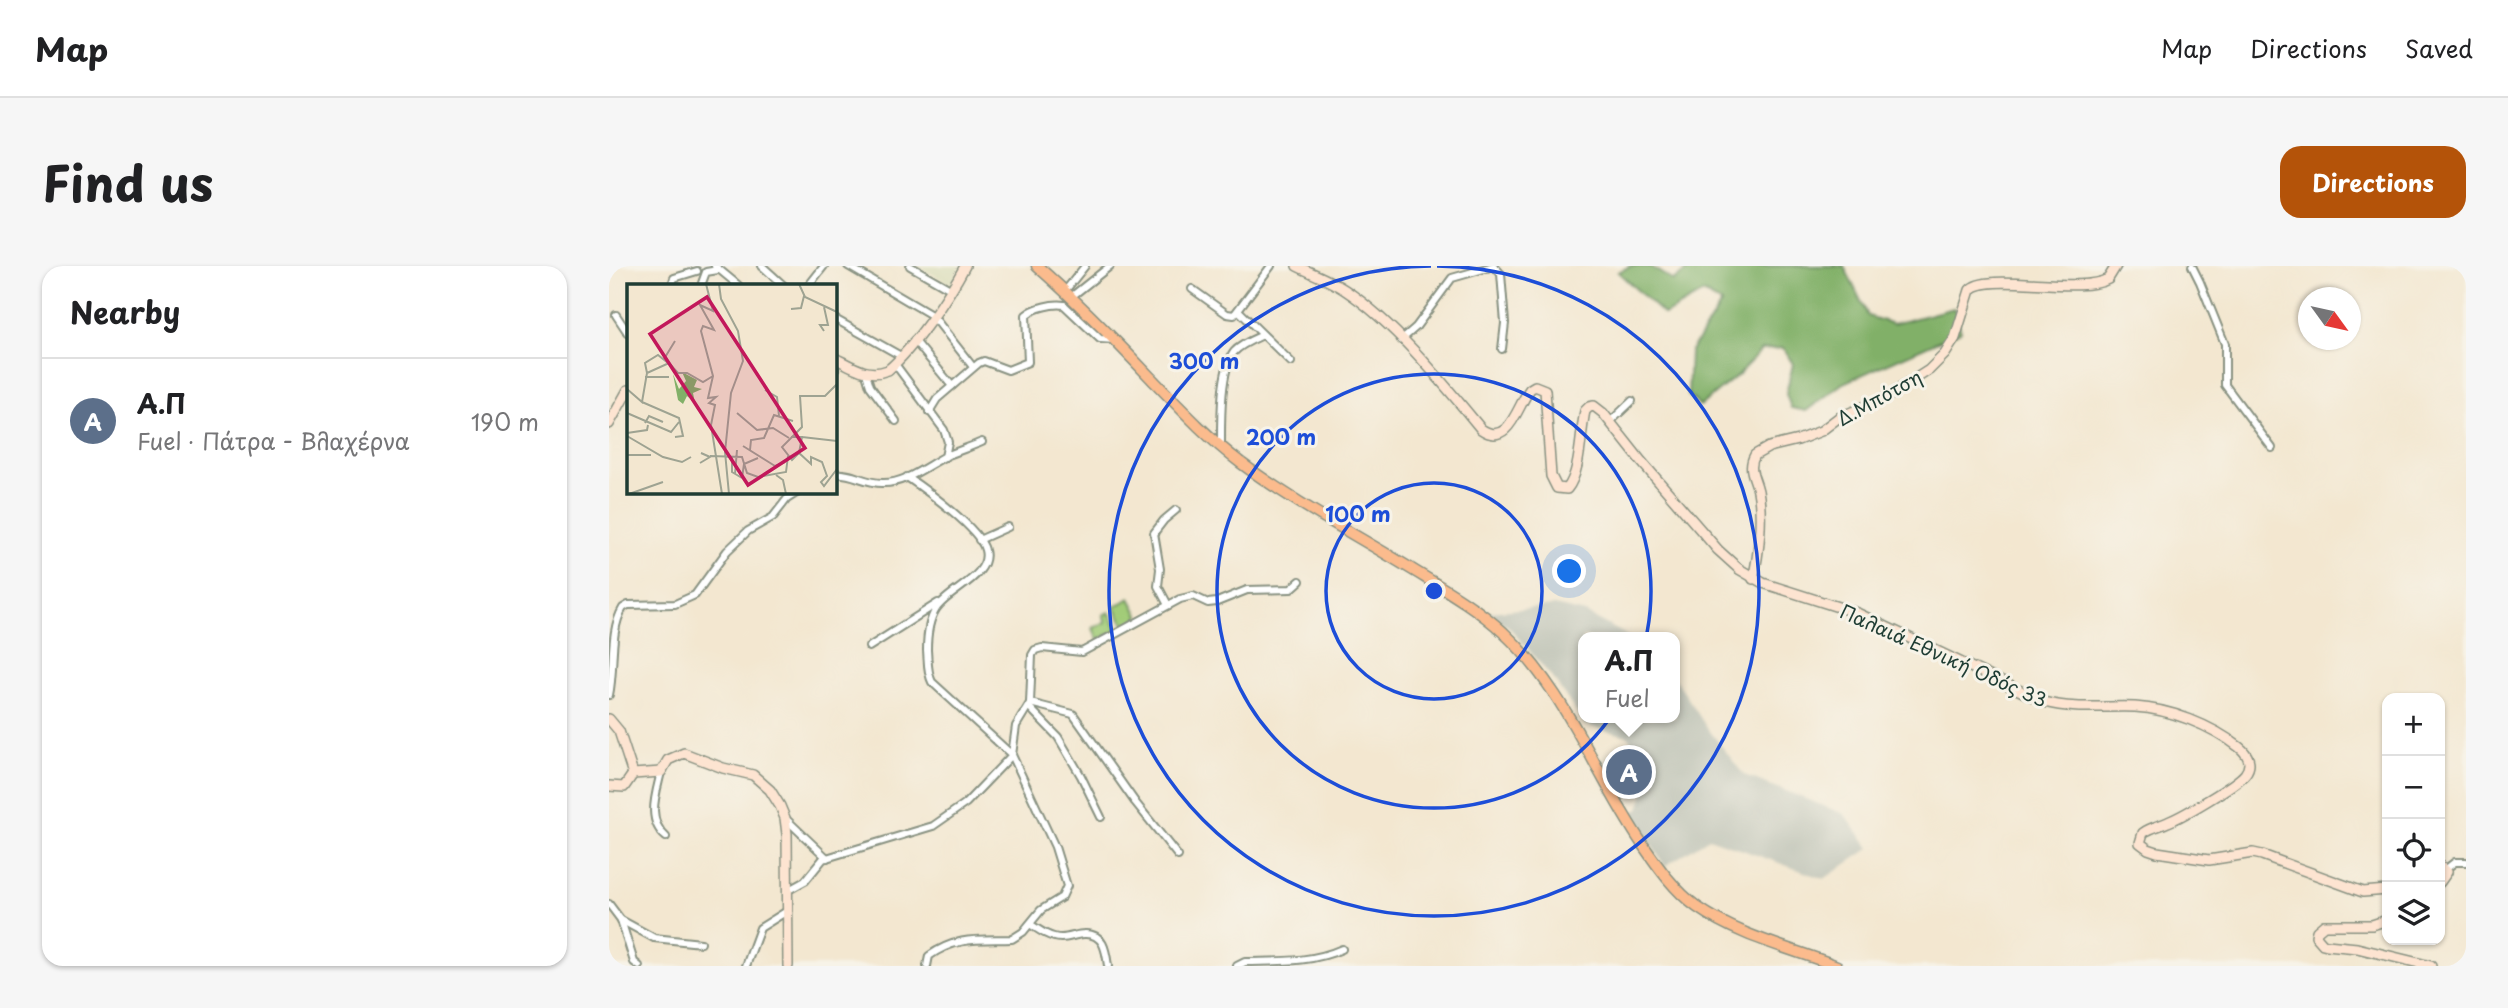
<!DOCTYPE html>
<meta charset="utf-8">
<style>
body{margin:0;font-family:"Playpen Sans",sans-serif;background:#f6f6f6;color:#202124}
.controls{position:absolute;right:21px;bottom:21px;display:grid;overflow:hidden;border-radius:14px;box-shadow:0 2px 5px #0004}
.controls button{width:63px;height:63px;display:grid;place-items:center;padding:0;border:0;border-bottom:2px solid #e0e0e0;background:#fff;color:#202124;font:35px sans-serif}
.compass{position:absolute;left:1689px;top:21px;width:63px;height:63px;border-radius:50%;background:#fff;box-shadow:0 2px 5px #0004;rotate:123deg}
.you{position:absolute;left:961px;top:306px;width:24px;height:24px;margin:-18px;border:5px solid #fff;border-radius:50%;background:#1a73e8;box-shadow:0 0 0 10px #1a73e833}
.badge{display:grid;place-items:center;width:46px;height:46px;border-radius:50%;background:#b45309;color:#fff;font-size:23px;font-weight:700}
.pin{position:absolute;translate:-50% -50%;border:4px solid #fff;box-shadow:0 2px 7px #0006}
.popup{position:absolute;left:969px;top:366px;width:102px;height:91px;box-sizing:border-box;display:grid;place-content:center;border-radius:14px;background:#fff;filter:drop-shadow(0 2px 5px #0005);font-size:23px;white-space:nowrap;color:#757577}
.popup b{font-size:26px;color:#202124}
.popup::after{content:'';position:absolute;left:50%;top:100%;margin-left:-14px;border:14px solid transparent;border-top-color:#fff}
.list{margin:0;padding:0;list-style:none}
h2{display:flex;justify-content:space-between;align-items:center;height:91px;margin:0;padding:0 28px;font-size:30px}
h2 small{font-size:23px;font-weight:400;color:#757577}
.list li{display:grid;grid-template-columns:46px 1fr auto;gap:21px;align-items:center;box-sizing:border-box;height:126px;padding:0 28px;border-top:2px solid #e0e0e0}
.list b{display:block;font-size:26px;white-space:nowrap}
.list p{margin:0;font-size:23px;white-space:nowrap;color:#757577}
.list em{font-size:23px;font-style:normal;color:#757577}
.icon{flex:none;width:38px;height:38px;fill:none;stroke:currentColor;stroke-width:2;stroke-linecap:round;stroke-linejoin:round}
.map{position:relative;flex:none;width:1857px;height:700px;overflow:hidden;border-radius:21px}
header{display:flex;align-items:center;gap:42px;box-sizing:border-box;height:98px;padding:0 35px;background:#fff;border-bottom:2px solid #e0e0e0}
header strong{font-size:33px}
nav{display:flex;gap:38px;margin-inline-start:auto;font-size:24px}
.intro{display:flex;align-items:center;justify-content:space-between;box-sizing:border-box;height:168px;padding:0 42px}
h1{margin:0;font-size:49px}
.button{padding:18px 32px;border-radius:21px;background:#b45309;color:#fff;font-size:24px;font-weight:700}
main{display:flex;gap:42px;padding:0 42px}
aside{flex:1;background:#fff;border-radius:21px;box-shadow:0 2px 5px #0004}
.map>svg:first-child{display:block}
</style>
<header>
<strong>Map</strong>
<nav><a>Map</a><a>Directions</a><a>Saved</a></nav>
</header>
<div class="intro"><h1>Find us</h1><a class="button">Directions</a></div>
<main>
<aside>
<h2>Nearby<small></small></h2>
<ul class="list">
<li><span class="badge" style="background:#5c6f8a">A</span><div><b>Α.Π</b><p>Fuel · Πάτρα - Βλαχέρνα</p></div><em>190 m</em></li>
</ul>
</aside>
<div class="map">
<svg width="1857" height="700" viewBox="0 0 1857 700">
<rect width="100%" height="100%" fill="#f7f3e8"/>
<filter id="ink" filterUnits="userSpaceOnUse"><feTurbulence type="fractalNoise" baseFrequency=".0143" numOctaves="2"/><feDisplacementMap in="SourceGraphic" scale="14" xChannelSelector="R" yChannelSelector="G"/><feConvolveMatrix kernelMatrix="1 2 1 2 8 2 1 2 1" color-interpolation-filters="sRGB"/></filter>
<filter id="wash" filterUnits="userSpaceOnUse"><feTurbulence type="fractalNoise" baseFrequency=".00686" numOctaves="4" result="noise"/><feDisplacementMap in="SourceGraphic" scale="28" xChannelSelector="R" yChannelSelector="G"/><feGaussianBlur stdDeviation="1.57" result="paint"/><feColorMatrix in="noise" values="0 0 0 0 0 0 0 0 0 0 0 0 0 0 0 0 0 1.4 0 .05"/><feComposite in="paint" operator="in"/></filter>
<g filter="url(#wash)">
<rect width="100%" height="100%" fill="#f3e7d0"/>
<polygon fill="#dcdebc" points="308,0 351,0 342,18"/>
<polygon fill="#c2c6b9" points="945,340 976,347 1021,371 974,371 974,452 1066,452 1066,412 1096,459 1135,509 1235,548 1261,582 1215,613 1100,572 1056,600 1022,548 1030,543 1041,509 1019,470 976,459 946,415 918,382 900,361 880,346"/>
<g fill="#a2cc78" stroke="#608456" stroke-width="2">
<polygon points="521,332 531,351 516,360 506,341"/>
<polygon points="500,346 509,364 489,374 484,362 497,356 494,349"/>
</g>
<polygon fill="#81b068" stroke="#50764e" stroke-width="2" points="1022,0 1041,0 1064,15 1083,0 1235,0 1259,50 1284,58 1345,42 1352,65 1234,117 1197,145 1182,142 1177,128 1184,98 1174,82 1152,84 1130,108 1091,140 1079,129 1081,86 1113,37 1094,27 1055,49 1009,6"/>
</g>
<g filter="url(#ink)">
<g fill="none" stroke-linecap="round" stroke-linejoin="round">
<g stroke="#899282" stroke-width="10">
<g id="street">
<polyline points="106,0 129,19"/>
<polyline points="153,0 174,19"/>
<polyline points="239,0 324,50 364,101"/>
<polyline points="301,0 343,24"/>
<polyline points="1583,0 1591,16 1616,78 1616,119 1663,182"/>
<polyline points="93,17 97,6 109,4"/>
<polyline points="63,19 65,12 88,5"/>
<polyline points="200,19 215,0"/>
<polyline points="583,23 618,48 625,49 662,0"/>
<polyline points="456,25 476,0"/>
<polyline points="462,31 501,0"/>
<polyline points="630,45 682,96"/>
<polyline points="7,49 19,67"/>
<polyline points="226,53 292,90"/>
<polyline points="305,74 343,120"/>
<polyline points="792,74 807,61 843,12 885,0 892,8 896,57 893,83"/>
<polyline points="286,98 335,164 339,176 336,191"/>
<polyline points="226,105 226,99"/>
<polyline points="257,107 261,120 287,155"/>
<path d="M320,146L328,133L370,97L375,95L399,104L419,96L417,49C425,42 444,37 455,39L491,73L506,74"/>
<polyline points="1001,156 1023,135"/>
<path d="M612,180C612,157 611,104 625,86C632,78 645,73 654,69"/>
<path d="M226,208C243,206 255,217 273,217C296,218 317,200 337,190C349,185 361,181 373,176"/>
<path d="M298,211C317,224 371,263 376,284C383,310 339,324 327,343C320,354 318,371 318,384C319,395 318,406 323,416L403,489L446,581L458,620L453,631L432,644L414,666L403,673C370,674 348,670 320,690L318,700"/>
<polyline points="370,274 399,261"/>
<polyline points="559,339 549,320 551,303 545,267 555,254 567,244"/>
<polyline points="260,381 329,337"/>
<path d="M0,429C6,402 0,365 14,342L19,339L66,338L86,329L118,285L139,265L164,251L178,233L189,226"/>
<polyline points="421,437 464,448 526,536 569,590"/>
<polyline points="420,441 449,471 472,510 492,551"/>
<path d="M52,506C47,528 37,554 57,571"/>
<polyline points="176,552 218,592"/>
<polyline points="1837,603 1846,596 1857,596"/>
<polyline points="178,625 196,615 214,593 324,560 357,537 403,489 407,460 421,437 423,389 426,384 433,382 473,386 571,333 584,330 599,337 608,336 638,324 682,323 691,315"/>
<polyline points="0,638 12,654 25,696 30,700"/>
<polyline points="12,654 45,672 92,677"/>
<path d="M421,658C430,664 441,672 452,672C460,672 468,668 475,668C495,667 497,685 499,700"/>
<polyline points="137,700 151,662 178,645"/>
<path d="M628,700L636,696C669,695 702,697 733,683"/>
</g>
</g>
<g stroke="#899282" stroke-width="12">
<g id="secondary">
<path d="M688,0C704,8 721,14 736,24C785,56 835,118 872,163C900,182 908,140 921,123L926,120L936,124L942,210L948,222L958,223C972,206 971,168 976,145L980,141L985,140L994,147L1032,195L1109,284L1130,303L1154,317L1248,347L1435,436C1465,444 1496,440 1526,441C1561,443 1602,459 1630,481C1639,488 1644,498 1636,508C1627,519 1574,550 1559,556C1551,560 1542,561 1534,567L1531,577L1539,583L1548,586L1600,594L1644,587L1653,589L1754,626L1778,624"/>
<path d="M226,92C244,101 259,112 279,104C305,82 340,30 356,0"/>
<polyline points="0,158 19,124"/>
<path d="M1144,313C1150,288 1154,250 1149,225C1146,211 1138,203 1146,189L1160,181L1189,174L1212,165L1229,152L1278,131L1320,104L1336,88L1346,72L1361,24C1376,5 1471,29 1499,13L1507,0"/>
<polyline points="0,453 10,465 24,508"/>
<polyline points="24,508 52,506 59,494 75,487 114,502 144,509 161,524 171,540 176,552 178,568 179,700"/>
<polyline points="0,520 15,521 24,508"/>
<polyline points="1831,599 1838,606 1831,616"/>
<polyline points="1778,654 1763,659 1715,659 1708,665 1707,670 1714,678 1718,679 1748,682 1822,700"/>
</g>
</g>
<g stroke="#899282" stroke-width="13">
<path id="primary" d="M428,0C468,35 505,73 541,111C570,141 599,172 632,197C686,237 747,269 804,304C835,323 867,341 894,366C958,425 986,509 1034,579C1049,601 1066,625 1088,641C1129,670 1181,682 1228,700"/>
</g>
<use href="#street" stroke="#fff" stroke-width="6"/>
<use href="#secondary" stroke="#fde4d1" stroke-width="9"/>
<use href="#primary" stroke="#fbbb8d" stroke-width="10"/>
</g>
</g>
<g fill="none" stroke="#1d4ed8" stroke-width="3.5">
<circle cx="825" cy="325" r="108"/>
<circle cx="825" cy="325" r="217"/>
<path d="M828 0A325 325 0 1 1 822 0"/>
</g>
<g text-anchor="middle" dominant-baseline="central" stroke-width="6" stroke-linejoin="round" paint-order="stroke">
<g font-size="19" fill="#1f3d34" stroke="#f7f3e8">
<text transform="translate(1270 131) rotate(-29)">Δ.Μπότση</text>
<text transform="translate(1335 389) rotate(24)">Παλαιά Εθνική Οδός 33</text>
</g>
</g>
<g transform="translate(18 18)">
<rect width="210" height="210" fill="#f3e7d0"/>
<path d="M55,88L70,96L67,103L75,105L66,109L68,119L60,112L56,120L51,116L46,90L52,105L59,97Z" fill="#81b068"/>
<path fill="none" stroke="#9ea392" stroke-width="2" d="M79,0L86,27L73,21L87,46L76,42L74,47L86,92L81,114L89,113L82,119L88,121L84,141L95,210M92,0L94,15L111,47L116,77L104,109L98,168L102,210M172,0L178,13L210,28M164,25L174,24L177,12M197,47L193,41H201L197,23M37,75L48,57M20,89L18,79L31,71L41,79M18,93H42M210,100L198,112H173L175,143L155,163L165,176L172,169L184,180V173L195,178L200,192L194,198L197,202L210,185M0,105L15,118L20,89L42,79L51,89H60L76,98L86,92M138,106L150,113L152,132M15,118L52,134L56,152L48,153M0,129L44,148L52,138M110,129L130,146L146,144L162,154M18,139L22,132L36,138M0,149L20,146L21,141M0,152L36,173L55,178L64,173M164,153H175L172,169M175,153L210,157M116,162L148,182L158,178M123,166L124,156L137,154L147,131L166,137M0,171H24M83,172L115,173L120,189L131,193L159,188L161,172M105,172V188L115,194M73,179L83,173L74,169M108,190L110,166M149,191L156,196L159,210M115,194L117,180L131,174M2,210L36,198"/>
<path fill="#c2185b" fill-opacity="0.15" stroke="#c2185b" stroke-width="3.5" d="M80,13L178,164L121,201L23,50Z"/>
<rect width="210" height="210" fill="none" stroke="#1f3d34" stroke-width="3.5"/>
</g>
<circle cx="825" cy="325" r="10" fill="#1d4ed8" stroke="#f7f3e8" stroke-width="3.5"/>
<g font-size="21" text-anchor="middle" font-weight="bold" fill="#1d4ed8" stroke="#f7f3e8" stroke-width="6" stroke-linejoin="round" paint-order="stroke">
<text x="595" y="103">300 m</text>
<text x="672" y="179">200 m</text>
<text x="749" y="256">100 m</text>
</g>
</svg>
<div class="controls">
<button>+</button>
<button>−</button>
<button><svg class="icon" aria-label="locate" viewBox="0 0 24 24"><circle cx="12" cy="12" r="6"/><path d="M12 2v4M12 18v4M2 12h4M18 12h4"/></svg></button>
<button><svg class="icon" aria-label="layers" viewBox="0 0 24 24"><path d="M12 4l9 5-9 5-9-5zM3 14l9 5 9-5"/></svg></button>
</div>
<svg class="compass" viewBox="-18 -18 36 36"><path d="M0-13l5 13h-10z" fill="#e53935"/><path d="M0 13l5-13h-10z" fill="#757577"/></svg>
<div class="you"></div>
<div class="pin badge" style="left:1020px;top:506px;background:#5c6f8a">A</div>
<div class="popup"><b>Α.Π</b>Fuel</div>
</div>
</main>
